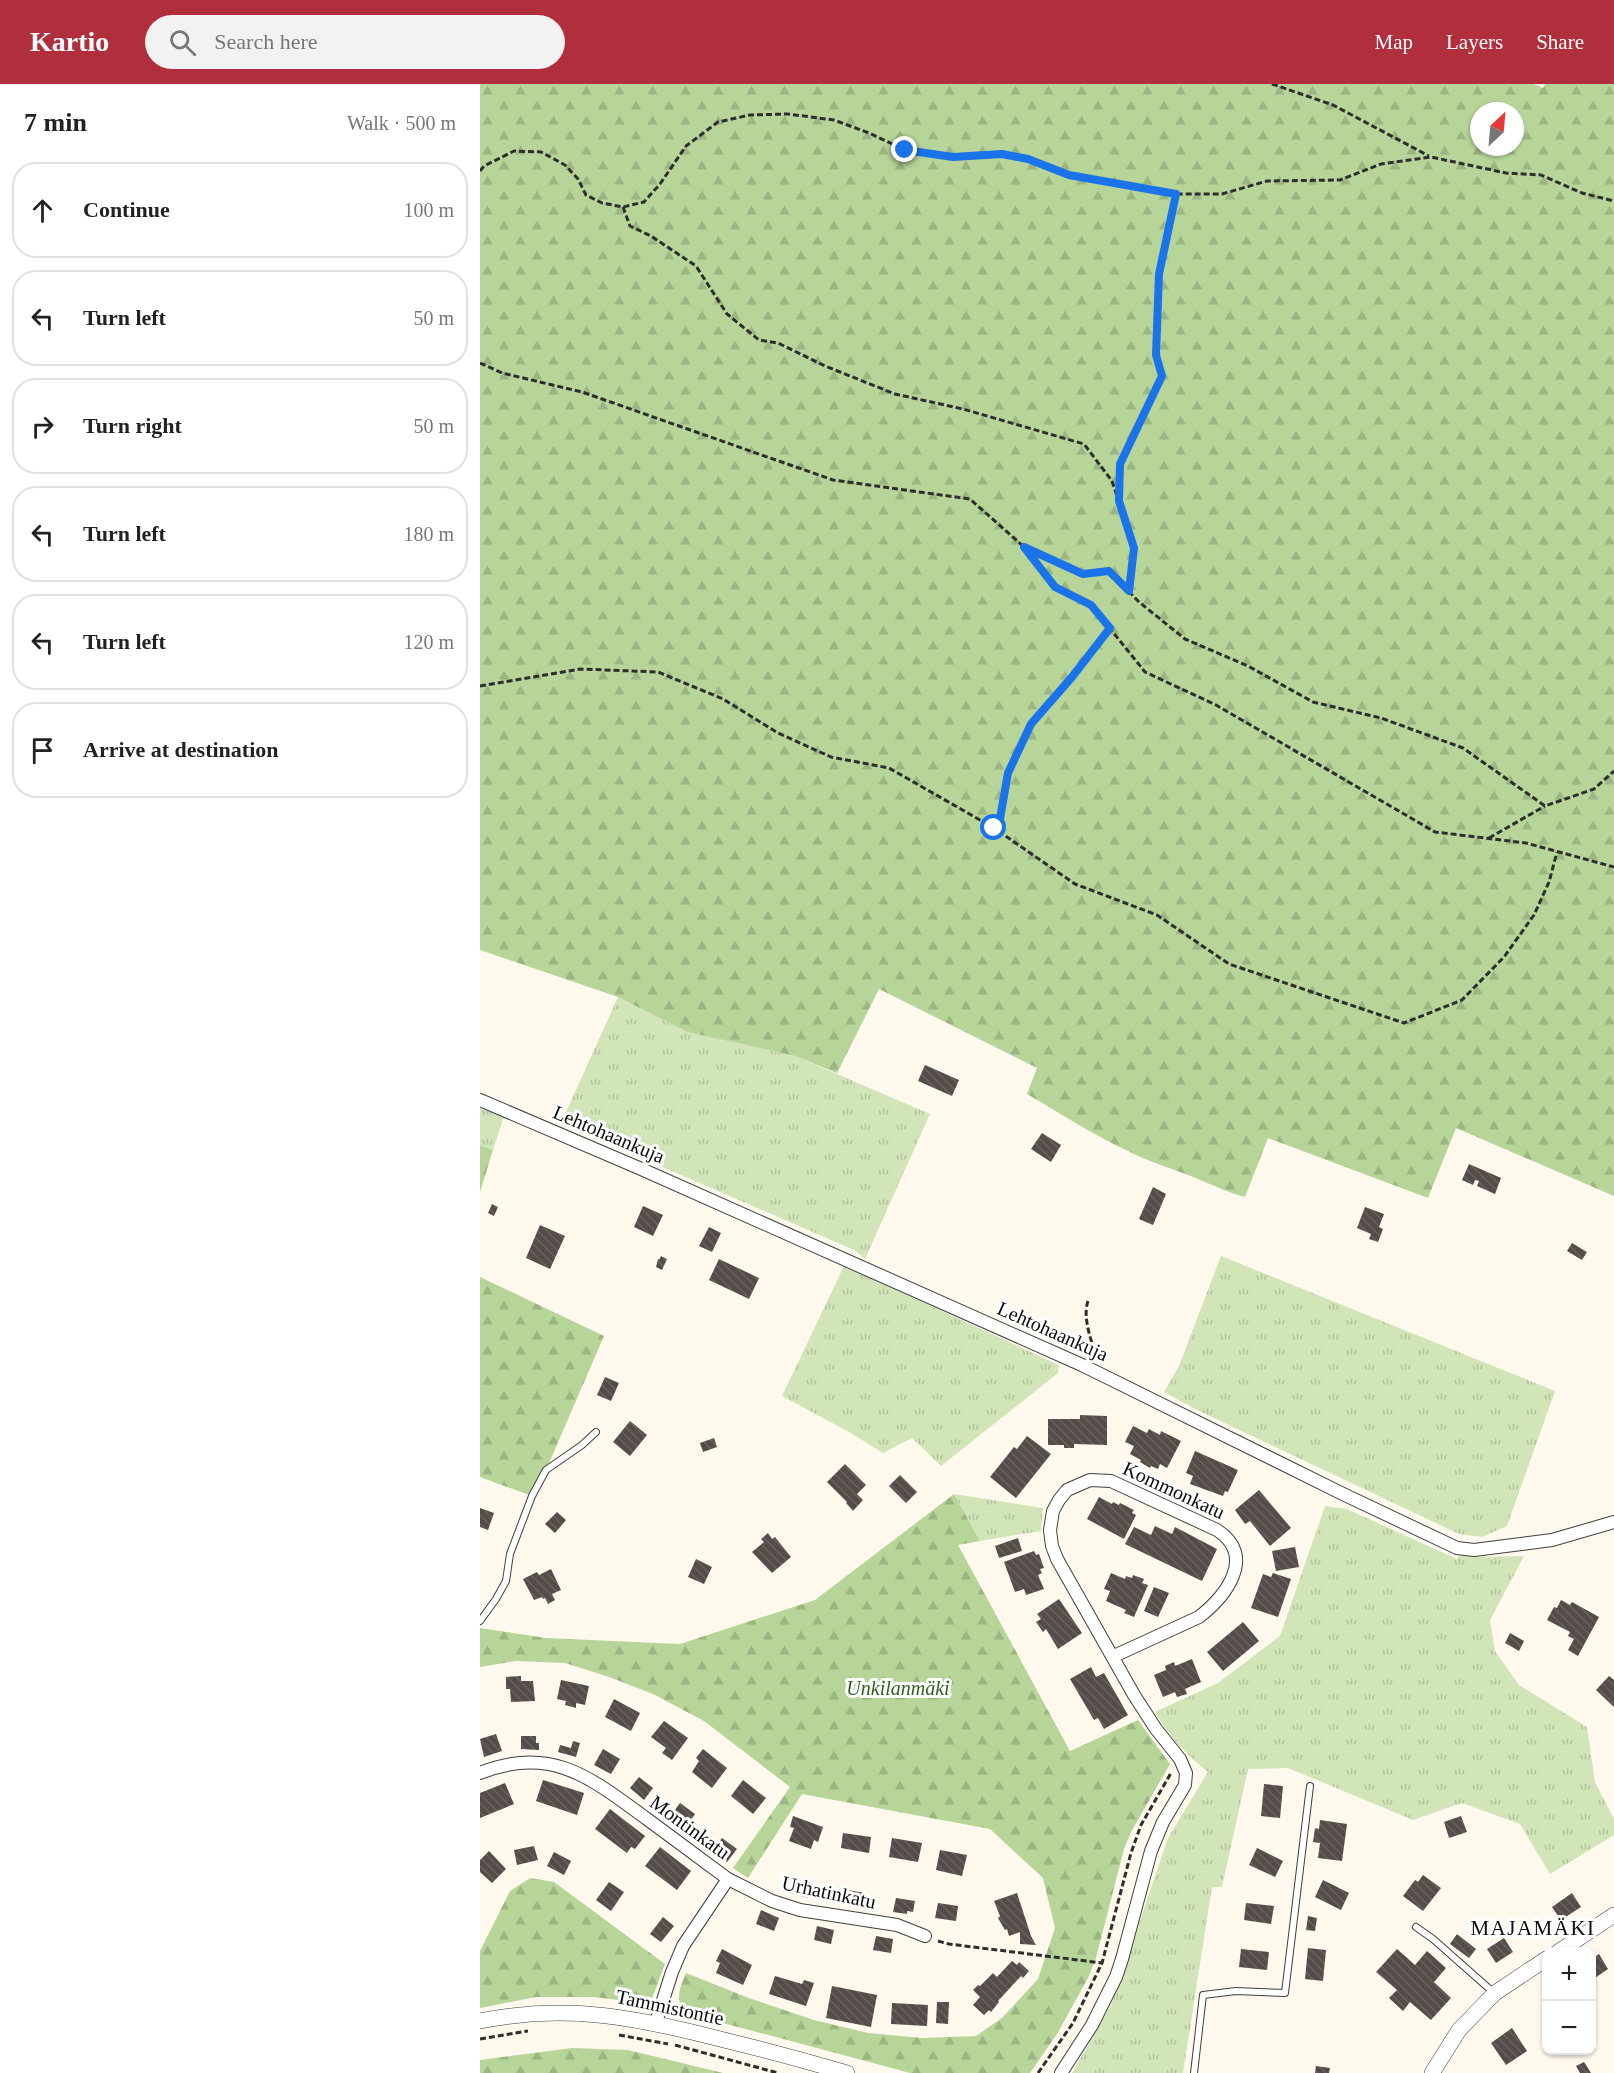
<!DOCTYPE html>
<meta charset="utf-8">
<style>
body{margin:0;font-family:Georgia,serif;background:#f2f2f2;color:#222}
.controls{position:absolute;right:18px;bottom:18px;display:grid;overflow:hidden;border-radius:12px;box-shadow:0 2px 4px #0004}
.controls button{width:54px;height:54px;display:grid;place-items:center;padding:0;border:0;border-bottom:2px solid #e0e0e0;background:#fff;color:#222;font:30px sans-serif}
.compass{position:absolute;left:990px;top:18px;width:54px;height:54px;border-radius:50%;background:#fff;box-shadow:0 2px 4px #0004;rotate:26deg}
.stop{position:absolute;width:18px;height:18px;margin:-14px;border:4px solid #1a73e8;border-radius:50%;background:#fff}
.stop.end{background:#1a73e8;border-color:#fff;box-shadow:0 2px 6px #0008}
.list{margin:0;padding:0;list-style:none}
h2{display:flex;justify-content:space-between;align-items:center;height:78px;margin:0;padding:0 24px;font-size:26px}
h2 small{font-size:20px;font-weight:400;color:#767676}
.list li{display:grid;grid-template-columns:39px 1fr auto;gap:18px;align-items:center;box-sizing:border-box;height:96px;margin:0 12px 12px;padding:0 12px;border:2px solid #e0e0e0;border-radius:24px}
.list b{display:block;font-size:22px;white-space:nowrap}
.list em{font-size:20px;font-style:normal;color:#767676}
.icon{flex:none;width:33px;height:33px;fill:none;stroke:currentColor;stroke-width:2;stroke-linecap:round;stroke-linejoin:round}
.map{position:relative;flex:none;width:1134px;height:1989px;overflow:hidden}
header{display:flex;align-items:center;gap:36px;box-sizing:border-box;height:84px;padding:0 30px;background:#b12e3d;color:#fff}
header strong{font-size:28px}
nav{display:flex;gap:33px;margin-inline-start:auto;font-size:21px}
.search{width:420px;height:54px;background:#f2f2f2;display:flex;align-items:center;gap:15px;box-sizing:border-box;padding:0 21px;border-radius:33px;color:#767676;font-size:22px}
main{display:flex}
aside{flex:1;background:#fff}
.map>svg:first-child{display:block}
</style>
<header>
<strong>Kartio</strong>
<div class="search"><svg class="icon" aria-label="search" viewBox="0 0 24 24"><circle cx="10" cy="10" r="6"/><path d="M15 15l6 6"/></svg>Search here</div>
<nav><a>Map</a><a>Layers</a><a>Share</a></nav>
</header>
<main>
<aside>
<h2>7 min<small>Walk · 500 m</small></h2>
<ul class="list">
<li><svg class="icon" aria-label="ahead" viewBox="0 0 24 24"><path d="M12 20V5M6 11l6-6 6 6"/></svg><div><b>Continue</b></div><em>100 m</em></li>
<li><svg class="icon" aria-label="left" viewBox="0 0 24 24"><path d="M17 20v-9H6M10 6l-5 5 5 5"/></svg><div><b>Turn left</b></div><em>50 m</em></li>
<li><svg class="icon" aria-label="right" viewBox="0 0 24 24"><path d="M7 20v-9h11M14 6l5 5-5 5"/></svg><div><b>Turn right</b></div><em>50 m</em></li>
<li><svg class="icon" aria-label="left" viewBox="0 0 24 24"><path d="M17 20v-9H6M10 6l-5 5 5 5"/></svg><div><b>Turn left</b></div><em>180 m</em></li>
<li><svg class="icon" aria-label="left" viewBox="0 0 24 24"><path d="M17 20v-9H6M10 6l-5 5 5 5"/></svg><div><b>Turn left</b></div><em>120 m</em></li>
<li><svg class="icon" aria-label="arrive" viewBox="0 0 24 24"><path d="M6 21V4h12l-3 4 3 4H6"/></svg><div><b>Arrive at destination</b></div></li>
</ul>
</aside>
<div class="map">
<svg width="1134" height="1989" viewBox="0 0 1134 1989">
<defs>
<pattern id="grass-tufts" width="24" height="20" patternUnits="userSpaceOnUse" patternTransform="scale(1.5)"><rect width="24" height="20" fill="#d2e5b8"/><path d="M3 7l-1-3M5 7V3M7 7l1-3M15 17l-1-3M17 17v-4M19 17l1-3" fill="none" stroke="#b3c39d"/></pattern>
<pattern id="forest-firs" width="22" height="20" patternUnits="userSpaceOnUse" patternTransform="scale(1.5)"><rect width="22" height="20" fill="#b7d599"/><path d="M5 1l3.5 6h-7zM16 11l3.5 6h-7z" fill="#9cb683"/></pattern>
<pattern id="building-back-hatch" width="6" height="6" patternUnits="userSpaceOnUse" patternTransform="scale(1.5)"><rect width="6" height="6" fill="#534c49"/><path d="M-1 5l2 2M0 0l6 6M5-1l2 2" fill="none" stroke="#67615f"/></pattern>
</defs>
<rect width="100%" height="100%" fill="#fef9ec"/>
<g fill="url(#grass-tufts)">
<polygon points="138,913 207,948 315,972 450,1030 385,1175 374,1166 81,1039"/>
<polygon points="0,1021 24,1032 13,1066 0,1061"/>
<polygon points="741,1172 1075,1307 1027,1442 1002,1453 979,1450 715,1325 684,1308 699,1282"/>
<polygon points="364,1182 579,1281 578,1289 461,1382 432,1354 403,1369 369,1348 302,1312"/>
<polygon points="474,1410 563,1424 561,1447 500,1457"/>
<path d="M845,1422L867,1425L977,1475L980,1471L995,1473L1044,1472L1010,1536L1015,1567L1039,1601L1107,1643L1115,1698L1134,1735V1751L1070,1790L1040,1740L982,1719L933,1736L808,1684L768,1685L742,1803H732L703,1989H592L632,1919L688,1754L728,1688C705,1669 690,1654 675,1628L738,1599L800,1552Z"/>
</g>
<g fill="url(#forest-firs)" fill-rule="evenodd">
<path d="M0,0H1054L1063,4L1065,0H1134V1112L976,1044L948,1114L788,1054L765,1113C746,1108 731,1100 713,1093C691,1084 669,1078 648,1067C613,1051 580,1029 547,1010L557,984L399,905L357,989L315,972L207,948L138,913L0,866ZM999,27H1035V63H999Z"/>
<polygon points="0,1061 13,1066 0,1108"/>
<polygon points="0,1193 124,1252 66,1386 52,1412 0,1393"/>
<path d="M474,1410L500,1457L478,1461L590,1667L658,1636L690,1680L651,1748L644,1765L616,1874L608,1894L577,1950L550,1989H430L206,1929C194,1916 200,1904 206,1889L269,1914L334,1936L388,1949L443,1954L496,1952L522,1934L558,1895L575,1844L563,1794L510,1745L322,1710L268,1794L253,1784L310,1703L224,1637L173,1610L129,1593L85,1579L36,1577L0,1583V1544L66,1554L200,1560L335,1516Z"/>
<polygon points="50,1794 74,1798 185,1880 170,1920 114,1913 56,1913 0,1924 0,1867 30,1807"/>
<polygon points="92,1964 148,1966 243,1989 0,1989 0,1976"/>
</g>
<g fill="url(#building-back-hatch)">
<polygon points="445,981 479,996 472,1012 438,997"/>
<polygon points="562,1049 581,1061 571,1078 551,1065"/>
<polygon points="989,1080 1021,1094 1015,1110 997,1102 999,1097 995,1096 993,1101 982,1096"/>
<polygon points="673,1103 686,1110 673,1141 659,1135"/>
<polygon points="12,1120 18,1123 14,1132 8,1129"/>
<polygon points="163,1122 183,1131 173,1152 154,1143"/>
<polygon points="885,1123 904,1130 899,1143 903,1145 898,1158 889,1155 891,1150 877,1144"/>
<polygon points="60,1141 85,1152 70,1185 46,1174"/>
<polygon points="229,1143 241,1149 232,1168 219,1162"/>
<polygon points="1092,1159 1107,1168 1102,1176 1087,1167"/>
<polygon points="181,1172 187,1175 182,1186 176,1183 178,1175 179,1176"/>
<polygon points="239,1175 279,1194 269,1215 229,1196"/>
<polygon points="125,1293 139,1299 131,1317 117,1311"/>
<polygon points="600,1331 627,1332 627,1361 594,1360 594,1364 584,1364 584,1361 568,1361 568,1335 600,1335"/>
<polygon points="150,1337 167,1351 150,1372 133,1358"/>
<polygon points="653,1342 667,1349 669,1345 680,1351 681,1347 701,1357 687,1384 680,1380 678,1385 671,1382 670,1384 660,1378 661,1376 650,1370 654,1362 645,1358"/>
<polygon points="547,1352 571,1370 536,1414 510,1393 534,1363 537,1365"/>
<polygon points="234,1354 237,1363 223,1368 220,1359"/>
<polygon points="715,1367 758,1386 748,1408 745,1407 743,1412 710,1400 713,1392 706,1389"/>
<polygon points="365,1380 386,1401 377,1410 383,1416 373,1427 366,1419 367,1418 347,1398"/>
<polygon points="420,1391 437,1408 426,1419 409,1402"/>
<polygon points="779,1406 811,1444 790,1462 770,1437 765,1440 755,1426"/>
<polygon points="619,1413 632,1420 633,1418 639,1421 640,1419 654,1426 652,1429 656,1431 644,1455 607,1435"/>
<polygon points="0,1424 14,1429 8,1446 0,1443"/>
<polygon points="77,1428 86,1436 75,1449 65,1440"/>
<polygon points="675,1442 692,1450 695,1443 737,1465 722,1497 645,1460 654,1443 671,1451"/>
<polygon points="288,1449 292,1455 295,1453 311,1473 292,1489 272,1468 284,1458 281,1455"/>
<polygon points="538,1454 542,1467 519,1474 515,1462"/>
<polygon points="815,1463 819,1483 796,1487 792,1467"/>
<polygon points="554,1467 556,1471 559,1470 564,1484 560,1485 562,1489 558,1491 564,1505 546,1511 544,1505 535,1508 524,1478"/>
<polygon points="216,1475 232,1483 224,1500 208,1493"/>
<polygon points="71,1485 81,1506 72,1510 75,1516 68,1520 65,1514 63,1515 62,1513 54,1516 43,1495 57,1488 59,1491"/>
<polygon points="631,1489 645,1495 646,1492 652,1494 653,1491 664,1495 662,1499 668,1501 654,1533 644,1529 646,1526 626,1517 630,1507 624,1505"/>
<polygon points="793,1489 811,1495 798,1533 771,1524 783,1490 791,1493"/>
<polygon points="674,1503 689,1509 678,1533 664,1527"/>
<polygon points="579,1515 602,1549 578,1565 566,1545 563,1548 556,1538 561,1535 557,1530"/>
<polygon points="1081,1516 1090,1521 1092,1518 1119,1533 1098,1572 1088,1566 1094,1555 1088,1552 1090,1548 1067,1536 1074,1523 1077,1524"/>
<polygon points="763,1538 779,1557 743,1587 727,1568"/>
<polygon points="1030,1549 1044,1557 1039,1567 1025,1559"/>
<polygon points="712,1575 721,1598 705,1605 707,1610 697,1613 695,1608 683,1613 674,1591 686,1586 685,1582 694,1578 695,1582"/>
<polygon points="611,1583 616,1593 624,1589 648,1631 624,1645 618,1634 614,1636 590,1595"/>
<polygon points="41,1592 41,1597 53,1597 55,1617 31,1618 30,1605 26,1605 26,1593"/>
<polygon points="1129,1592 1134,1596 1134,1623 1116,1606"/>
<polygon points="81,1596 109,1602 105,1621 96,1619 96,1624 85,1621 86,1617 77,1615"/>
<polygon points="134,1615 160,1629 151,1647 125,1633"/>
<polygon points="184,1637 208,1654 192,1676 182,1669 186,1664 171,1653"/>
<polygon points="16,1650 22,1667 4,1673 0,1655"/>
<polygon points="41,1652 56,1652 56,1659 59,1659 59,1666 41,1665"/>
<polygon points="93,1657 100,1659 96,1673 78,1668 80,1661 91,1664"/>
<polygon points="123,1665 140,1675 131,1690 114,1681"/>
<polygon points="223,1665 247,1684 232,1704 212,1688 219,1677 216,1674"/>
<polygon points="159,1693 173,1704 164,1716 150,1704"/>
<polygon points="63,1696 104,1709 97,1731 56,1717"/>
<polygon points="263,1696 286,1714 273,1730 251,1712"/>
<polygon points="25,1699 34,1720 0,1734 0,1709"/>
<polygon points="784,1700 803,1702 800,1734 781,1732"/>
<polygon points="200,1719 215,1730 204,1746 189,1734"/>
<polygon points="130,1725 165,1752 155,1765 151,1763 147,1769 115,1745"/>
<polygon points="313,1732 343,1743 338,1758 334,1756 331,1765 309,1757 314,1744 310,1743"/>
<polygon points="981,1732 987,1748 969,1754 964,1738"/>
<polygon points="840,1736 867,1740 862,1777 838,1774 840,1759 833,1758 835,1744 839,1745"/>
<polygon points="363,1749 391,1753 389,1769 361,1764"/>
<polygon points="242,1754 257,1765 247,1778 232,1767"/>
<polygon points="412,1754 442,1759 438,1778 409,1773"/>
<polygon points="54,1762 58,1776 37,1781 34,1766"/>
<polygon points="180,1763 211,1787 197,1806 165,1782"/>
<polygon points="777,1764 803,1777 795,1793 769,1781"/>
<polygon points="460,1766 487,1771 482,1792 456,1786"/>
<polygon points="9,1767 26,1785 12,1799 0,1788 0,1776"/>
<polygon points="74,1768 91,1777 84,1791 67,1782"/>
<polygon points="943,1791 961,1804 943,1827 923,1812 935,1796 938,1798"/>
<polygon points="314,1795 332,1800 328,1814 310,1809"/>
<polygon points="843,1796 869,1809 861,1826 835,1813"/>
<polygon points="129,1798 144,1808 131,1827 116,1816"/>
<polygon points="367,1806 386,1809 383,1823 365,1820"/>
<polygon points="537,1809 551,1852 556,1861 540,1860 540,1848 529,1852 527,1845 525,1846 518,1834 520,1832 514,1817"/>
<polygon points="1092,1809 1101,1823 1081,1836 1072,1823"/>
<polygon points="416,1814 435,1817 433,1828 427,1827 427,1830 413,1828"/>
<polygon points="458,1819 478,1822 476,1837 455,1834"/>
<polygon points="766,1819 794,1822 791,1840 764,1836"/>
<polygon points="281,1826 299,1834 294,1847 276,1840"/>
<polygon points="828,1832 837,1834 835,1847 826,1846"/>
<polygon points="183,1833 194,1842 181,1858 170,1850"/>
<polygon points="337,1842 354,1846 351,1860 334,1856"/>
<polygon points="977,1850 996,1865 989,1874 970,1860"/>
<polygon points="396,1852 413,1855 411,1869 393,1866"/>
<polygon points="1024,1854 1033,1868 1016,1879 1007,1865"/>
<polygon points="828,1864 846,1866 843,1897 825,1895"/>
<polygon points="242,1865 272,1881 263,1901 236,1889 240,1879 236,1877"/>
<polygon points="761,1865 789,1868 787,1886 759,1883"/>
<polygon points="917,1865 935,1881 947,1867 966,1884 954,1898 971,1914 951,1936 930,1918 923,1927 909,1914 917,1906 896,1888"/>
<polygon points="1119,1870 1128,1885 1112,1896 1112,1875"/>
<polygon points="532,1877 537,1881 539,1878 549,1887 543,1894 541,1892 518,1917 519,1918 511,1928 509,1926 504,1931 493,1921 500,1913 493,1906 498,1901 500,1902 513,1889 517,1893"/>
<polygon points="295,1892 322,1900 324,1896 334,1899 326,1922 289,1910"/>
<polygon points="352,1902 397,1911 391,1943 346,1934"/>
<polygon points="457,1918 469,1918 468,1940 456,1939"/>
<polygon points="412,1919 448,1921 447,1942 411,1940"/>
<polygon points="1032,1944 1047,1967 1026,1981 1011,1959"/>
<polygon points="1104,1978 1111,1989 1100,1989 1096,1982"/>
<polygon points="836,1982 850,1984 849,1989 835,1989"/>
</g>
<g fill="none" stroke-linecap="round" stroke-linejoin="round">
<g stroke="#3f3f3f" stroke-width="8">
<g id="service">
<polyline points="0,1537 16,1515 26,1497 30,1470 52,1412 66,1386 102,1361 116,1348"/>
<polyline points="936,1843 953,1855 1013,1908"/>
<polyline points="714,1989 723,1911 756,1907 805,1909 830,1702"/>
</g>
</g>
<g stroke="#3f3f3f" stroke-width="14">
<g id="minor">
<polyline points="0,1016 159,1084 602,1281 863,1410 977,1464 994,1466 1072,1456 1134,1438"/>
<path d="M0,1689C72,1660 112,1695 167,1735C194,1755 221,1775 248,1795L203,1862L192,1888L176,1938"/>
<polyline points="248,1795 292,1817 320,1826 417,1841 445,1852"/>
<path d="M581,1989L612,1941L636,1893L642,1875L671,1767L683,1738L705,1701L706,1689L700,1675L676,1645L654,1611L577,1475L572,1462L570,1446L573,1427L579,1416L587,1406L610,1396L631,1397L737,1446C777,1472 746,1512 719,1533L634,1572"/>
</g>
</g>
<g stroke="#3f3f3f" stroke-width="16">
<g id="tertiary">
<polyline points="1078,1868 1134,1831"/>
<path d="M0,1937C88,1919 159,1934 244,1956C285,1966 326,1977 367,1989"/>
<polyline points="952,1989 979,1946 1015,1909 1066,1875"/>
</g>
</g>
<g stroke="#2e2e2e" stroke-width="3" stroke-dasharray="6 3" stroke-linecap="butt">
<polyline points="792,0 853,21 949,72"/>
<polyline points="0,87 4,82 34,67 61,68 85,81 98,95 106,111 122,119 143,123 164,118 180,100 206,62 238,38 270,31 308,30 354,36 389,49 425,66 473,73 522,70 548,75 589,91 695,110 742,110 787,97 860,96 901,80 951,73 1026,89 1061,91 1102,109 1134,117"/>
<polyline points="143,123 150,142 171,152 216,182 247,230 279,256 298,259 345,282 415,310 483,325 604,360 632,397 654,464 649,507"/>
<polyline points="0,279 22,289 102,308 353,396 490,415 544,463 575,503 611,521 665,588 736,621 955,748 1046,759 1134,783"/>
<polyline points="639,414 640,380 682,292 676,271 679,190 695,110"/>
<polyline points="546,464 603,490 629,487 659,518 705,555 768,582 833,618 901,634 983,664 1065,722 1114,705 1134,687"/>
<polyline points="0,602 100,585 178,588 243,615 298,649 351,673 409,684 514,744 595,800 677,831 749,880 924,939 982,916 1024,873 1054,831 1069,798 1077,768"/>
<polyline points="518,745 528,689 551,640 592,593 630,544"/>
<polyline points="1009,754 1065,722"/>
<path d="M608,1217C602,1234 612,1257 616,1274"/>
<polyline points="458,1857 469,1860 622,1879"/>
<polyline points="139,1951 188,1960"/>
<polyline points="0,1955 48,1947"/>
<polyline points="195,1961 298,1989"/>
<polyline points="558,1989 593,1939 622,1879 651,1769 661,1741 691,1689"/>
</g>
<use href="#service" stroke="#fff" stroke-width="6"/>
<use href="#minor" stroke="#fff" stroke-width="12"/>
<use href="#tertiary" stroke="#fff" stroke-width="15"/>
</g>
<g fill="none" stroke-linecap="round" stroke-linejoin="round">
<polyline stroke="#1a73e8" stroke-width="8" points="425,66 473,73 522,70 548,75 589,91 696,110 679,190 676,271 682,292 640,380 639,417 654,464 649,507 629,487 603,490 544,463 575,503 611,521 630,544 592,593 551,640 528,689 518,746 514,744"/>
</g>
<g text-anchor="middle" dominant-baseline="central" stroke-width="6" stroke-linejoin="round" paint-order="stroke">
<g font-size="20" fill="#0c0c0c" stroke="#fff">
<text transform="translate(129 1050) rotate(23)">Lehtohaankuja</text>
<text transform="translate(573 1247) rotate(24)">Lehtohaankuja</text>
<text transform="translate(694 1406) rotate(25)">Kommonkatu</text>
<text transform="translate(210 1743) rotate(36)">Montinkatu</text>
<text transform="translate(349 1808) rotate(12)">Urhatinkatu</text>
<text transform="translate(190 1923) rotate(12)">Tammistontie</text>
</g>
<g font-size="20" font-style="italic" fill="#325e21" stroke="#fff">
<text x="418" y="1604">Unkilanmäki</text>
</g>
<g font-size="21" letter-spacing="1.5" fill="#0c0c0c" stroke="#fff">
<text x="1053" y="1844">MAJAMÄKI</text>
</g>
</g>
</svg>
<div class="controls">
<button>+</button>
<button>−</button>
</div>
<svg class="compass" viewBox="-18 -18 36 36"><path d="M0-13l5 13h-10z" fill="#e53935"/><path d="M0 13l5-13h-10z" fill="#767676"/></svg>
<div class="stop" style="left:514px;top:744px"></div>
<div class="stop end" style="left:425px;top:66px"></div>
</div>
</main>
